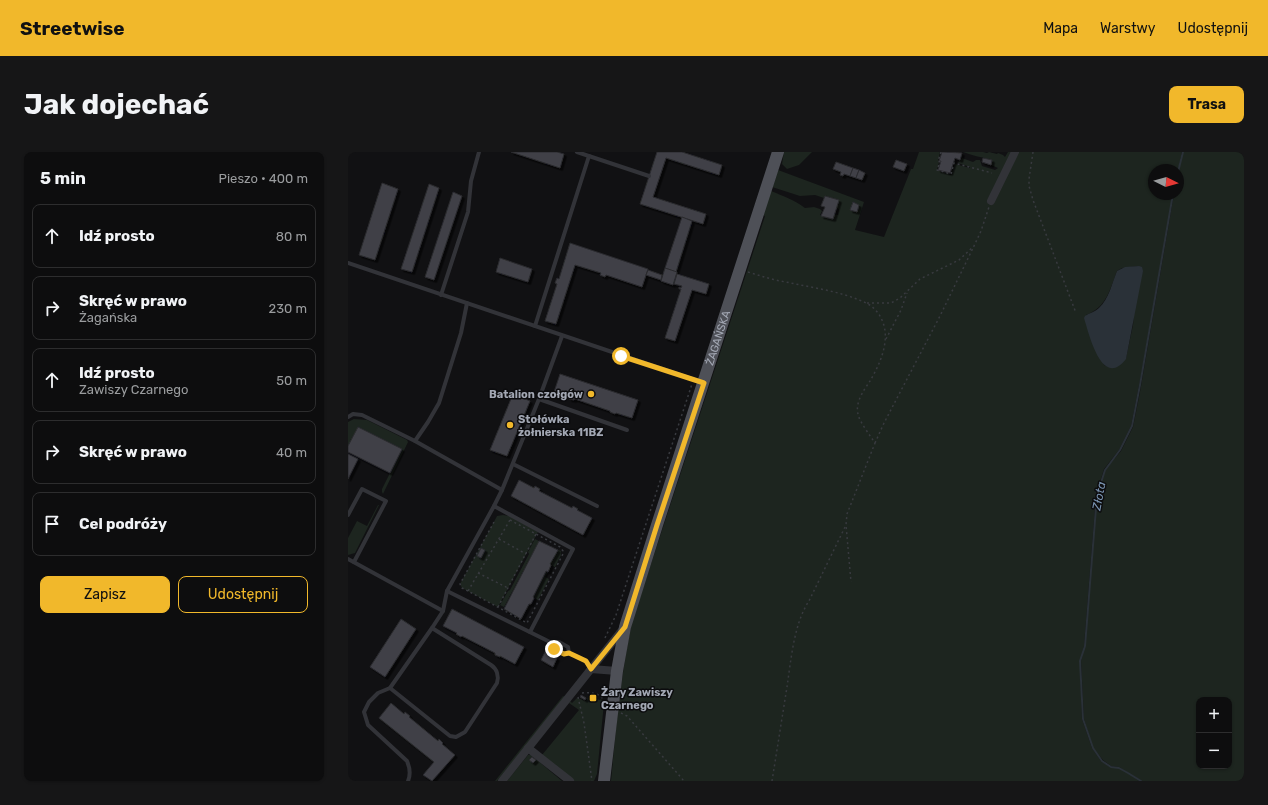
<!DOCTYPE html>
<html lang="pl">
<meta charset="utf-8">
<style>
body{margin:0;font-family:Rubik,sans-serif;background:#161617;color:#f1f3f6}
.controls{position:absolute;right:12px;bottom:12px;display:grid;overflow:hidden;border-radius:8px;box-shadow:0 1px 3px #0004}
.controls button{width:36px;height:36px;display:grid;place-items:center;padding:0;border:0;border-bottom:1px solid #2d2d2e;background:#0d0d0e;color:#f1f3f6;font:20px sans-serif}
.compass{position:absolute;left:800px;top:12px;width:36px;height:36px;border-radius:50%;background:#0d0d0e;box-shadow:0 1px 3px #0004;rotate:95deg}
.stop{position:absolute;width:12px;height:12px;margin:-9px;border:3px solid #f1b82b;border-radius:50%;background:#fff}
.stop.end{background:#f1b82b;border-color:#fff;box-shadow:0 1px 4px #0008}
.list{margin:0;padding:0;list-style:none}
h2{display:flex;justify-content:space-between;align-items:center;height:52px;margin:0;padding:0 16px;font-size:17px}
h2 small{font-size:13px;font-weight:400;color:#9a9c9e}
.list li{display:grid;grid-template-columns:26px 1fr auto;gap:12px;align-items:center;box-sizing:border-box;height:64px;margin:0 8px 8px;padding:0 8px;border:1px solid #2d2d2e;border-radius:8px}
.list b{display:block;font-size:15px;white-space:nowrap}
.list p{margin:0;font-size:13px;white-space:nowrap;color:#9a9c9e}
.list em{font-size:13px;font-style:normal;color:#9a9c9e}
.actions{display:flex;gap:8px;padding:12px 16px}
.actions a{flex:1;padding:9px 0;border:1px solid #f1b82b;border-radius:8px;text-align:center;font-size:14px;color:#f1b82b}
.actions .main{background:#f1b82b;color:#111}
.icon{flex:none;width:22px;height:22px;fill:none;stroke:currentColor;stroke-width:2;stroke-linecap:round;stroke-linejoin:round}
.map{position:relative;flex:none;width:896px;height:629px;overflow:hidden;border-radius:8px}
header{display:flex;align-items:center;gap:24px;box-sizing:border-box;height:56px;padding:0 20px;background:#f1b82b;color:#111}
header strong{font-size:19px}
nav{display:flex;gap:22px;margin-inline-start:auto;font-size:14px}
.intro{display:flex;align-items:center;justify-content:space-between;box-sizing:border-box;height:96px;padding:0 24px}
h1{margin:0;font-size:28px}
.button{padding:10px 18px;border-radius:8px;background:#f1b82b;color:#111;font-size:14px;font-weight:700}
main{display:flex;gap:24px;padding:0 24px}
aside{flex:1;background:#0d0d0e;border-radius:8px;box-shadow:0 1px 3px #0004}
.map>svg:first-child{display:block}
</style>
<header>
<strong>Streetwise</strong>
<nav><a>Mapa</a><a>Warstwy</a><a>Udostępnij</a></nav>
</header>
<div class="intro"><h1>Jak dojechać</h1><a class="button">Trasa</a></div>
<main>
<aside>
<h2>5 min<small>Pieszo · 400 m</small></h2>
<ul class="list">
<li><svg class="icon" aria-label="ahead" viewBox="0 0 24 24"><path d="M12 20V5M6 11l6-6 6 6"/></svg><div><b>Idź prosto</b></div><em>80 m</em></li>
<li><svg class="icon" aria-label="right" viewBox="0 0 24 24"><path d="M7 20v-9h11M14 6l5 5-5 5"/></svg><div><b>Skręć w prawo</b><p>Żagańska</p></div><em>230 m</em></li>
<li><svg class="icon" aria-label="ahead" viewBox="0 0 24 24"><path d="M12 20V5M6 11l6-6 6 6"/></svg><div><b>Idź prosto</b><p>Zawiszy Czarnego</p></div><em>50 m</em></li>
<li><svg class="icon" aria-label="right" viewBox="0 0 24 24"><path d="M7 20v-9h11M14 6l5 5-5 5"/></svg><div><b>Skręć w prawo</b></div><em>40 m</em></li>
<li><svg class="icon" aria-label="arrive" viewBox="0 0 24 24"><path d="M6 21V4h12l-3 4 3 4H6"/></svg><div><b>Cel podróży</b></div></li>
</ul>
<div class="actions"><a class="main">Zapisz</a><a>Udostępnij</a></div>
</aside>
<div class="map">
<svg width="896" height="629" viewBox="0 0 896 629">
<defs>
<filter id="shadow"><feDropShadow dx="2.5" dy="2.5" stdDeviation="0" flood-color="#0009"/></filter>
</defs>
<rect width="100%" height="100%" fill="#111113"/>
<g fill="#1d251f" fill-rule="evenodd">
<polygon points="436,0 464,0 451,13 439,17 434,12"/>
<path d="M571,0H592L590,9L591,10L589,18L603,23L607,12L622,16V15L610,11L614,6L625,10L628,8H632L634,14L647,18L650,16L643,13L644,8C634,5 625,4 615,0H635L639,1L641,0L649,2L650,1L655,3L657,5L660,0H834L830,18H806V42H825L793,223L783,274L771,298L756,317L748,343L736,494L732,509L734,567L744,596L753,609L762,615L771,616L780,621L791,629H263C268,576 273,522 284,470L417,64L415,63L423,39C435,44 447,48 457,56L466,55L472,57L474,59L472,63L484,67L486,62L490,63L491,57L488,56L490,48L477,44L476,46L467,43L452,44L424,35L430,18L516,50L507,78L536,85L563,17H565ZM791,114L785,173L778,206L770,214L761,215L756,213L738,163C759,155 762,137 769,119L774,116Z"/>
<path d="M835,0H896V629H794L771,615L763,614L755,608L745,596L736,567L733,509L737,494L749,343L757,318L773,299L785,275L792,240L826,42H830V22ZM851,548H881V614H851Z"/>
<polygon points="6,267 19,268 59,288 60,290 35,342 34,340 34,337 54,297 10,275 0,294 0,270"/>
<polygon points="30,353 31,353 7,401 0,403 0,386 9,369 19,374"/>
<polygon points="155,363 161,364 190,380 150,455 114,436 112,432 148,366 149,364"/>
<polygon points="187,387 191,389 156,455 152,453 160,439 162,438 181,402 180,400"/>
<polygon points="210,398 213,399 213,403 207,415 202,412"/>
<polygon points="198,419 200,420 197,425 201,427 190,448 185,445"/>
<polygon points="243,541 250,545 249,547 252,548 253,547 256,551 249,622 246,629 226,629 194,603 231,558 221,551 222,549 224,551 229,546 238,549"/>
<polygon points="215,544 217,545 149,629 147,629"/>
<polygon points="180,603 183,603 214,629 159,629"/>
</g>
<path fill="#2a3138" d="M791,114L794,115L795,119L778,207C754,238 741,182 736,166L737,164C741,161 747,160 751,156C761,147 764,131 769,119L777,115Z"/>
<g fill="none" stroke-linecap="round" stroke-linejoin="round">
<g stroke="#2a3138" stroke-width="2">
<polyline points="830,20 835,0"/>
<polyline points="793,629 780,621 771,616 763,615 754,609 745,596 735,567 732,509 737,494 749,343 757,318 772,298 784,274 792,233 825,42"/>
</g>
</g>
<g fill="#404146" stroke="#2b2b2f" filter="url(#shadow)">
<polygon points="163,0 209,0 216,2 212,16"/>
<polygon points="309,0 334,0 374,13 371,23 318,6 305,45 358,62 355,72 292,52"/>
<polygon points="594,0 614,1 612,8 607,6 602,21 590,18 593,9 591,9"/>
<polygon points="635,6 644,8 643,13 634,10"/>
<polygon points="548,8 559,12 556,19 545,15"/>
<polygon points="488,10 505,16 502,24 496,22 495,24 492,23 493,20 485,17"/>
<polygon points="505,16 511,18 508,26 502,24"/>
<polygon points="511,18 517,21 514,28 508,26"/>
<polygon points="34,31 50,37 27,108 11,103"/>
<polygon points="81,32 91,36 64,120 53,117"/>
<polygon points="105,40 114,44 86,128 77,125"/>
<polygon points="477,44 491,48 485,67 473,64 477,55 473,54"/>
<polygon points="505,50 511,53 509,60 502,58"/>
<polygon points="334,65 344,69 328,120 317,116"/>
<polygon points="222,91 300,117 294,135 258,123 257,125 252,123 253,121 227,113 208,172 197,169 209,132 207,131 209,126 211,127"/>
<polygon points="152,106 184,117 180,130 148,120"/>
<polygon points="317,116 329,120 325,133 313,129"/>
<polygon points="300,118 314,123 313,128 298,123"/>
<polygon points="329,122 361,132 358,142 344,138 327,189 317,186 333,137 331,137 331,135 333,136 334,134 326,132"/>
<polygon points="212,222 290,248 284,266 268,261 267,262 262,260 262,259 227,247 226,248 221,247 222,245 206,240"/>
<polygon points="165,242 182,249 159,304 142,298"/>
<polygon points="10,275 54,297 42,321 0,300 0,294"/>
<polygon points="0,302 10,307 0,327"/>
<polygon points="171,328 186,336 187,334 192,337 191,339 224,356 225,354 230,357 229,358 244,366 235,383 163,344"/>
<polygon points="191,389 210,398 202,412 203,413 200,420 198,419 185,445 186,446 183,452 181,452 173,467 156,457"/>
<polygon points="133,396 137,398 133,406 129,404"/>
<polygon points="104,457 176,495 167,512 152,504 152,505 147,503 147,501 114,484 113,485 108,482 109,481 95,474"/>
<polygon points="53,467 68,477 37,525 22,515"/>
<polygon points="197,500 209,506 205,515 193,508"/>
<polygon points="233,543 238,546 237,548 232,545"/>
<polygon points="43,551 56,562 57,560 62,564 61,565 90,589 91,587 95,591 94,592 107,603 84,629 75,623 86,610 31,566"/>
<polygon points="184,605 188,608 185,611 181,608"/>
</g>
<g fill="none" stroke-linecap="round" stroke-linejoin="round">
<g stroke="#383a3f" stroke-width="1.5" stroke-dasharray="2 3" stroke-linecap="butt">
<polyline points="593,0 590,9 592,10 589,18 603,22 606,11 644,21"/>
<polyline points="685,0 681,27 681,34 685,48 728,161"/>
<path d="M400,120C413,124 425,128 438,130C465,136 493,139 518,151C525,154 531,161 534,168C543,188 532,212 522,229C516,238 507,250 510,262C511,269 523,285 527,291L499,362L498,373L503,430"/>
<polyline points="519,151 543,151 552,146 572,127 611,108 626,94 633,79 641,55"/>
<polyline points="538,187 553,158 559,141"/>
<polyline points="527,291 536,271 592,164 626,94"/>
<polygon points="162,368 212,395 215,399 215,402 179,471 120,439"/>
<polyline points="151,387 178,402"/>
<polyline points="130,421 160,436"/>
<polyline points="120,439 114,436 112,432 146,370"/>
<polyline points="150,455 188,382"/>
<polyline points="257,486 268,463 344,232"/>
<path d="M234,541C243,540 251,541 256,548"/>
<polyline points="230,545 236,571 244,629"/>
<polyline points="273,561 279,564 336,629"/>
<path d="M424,629C429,598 434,566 439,535C443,508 446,471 461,449L498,373"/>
</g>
<g stroke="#323338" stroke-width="4">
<polyline points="229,0 301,24"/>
<polyline points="0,111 353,230"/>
<polyline points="93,143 120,60 123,29 131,0"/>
<polyline points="187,174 241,4"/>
<polyline points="191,247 279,278"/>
<polyline points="0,265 5,262 14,263 67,289 154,338"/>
<polyline points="67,289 80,270 91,251 113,181 119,151"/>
<polyline points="165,312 249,354"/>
<polyline points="146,354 154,338 191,247 214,184"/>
<polyline points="0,363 14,337 38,349 6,410"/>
<polyline points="0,407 95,459"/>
<polyline points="99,439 204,491 211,490 220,495 221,501"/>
<polyline points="204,491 206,497 216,502 221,501 238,509 243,517"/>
<path d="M42,536L102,584L108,585L117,580L149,531C151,524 149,517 143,513L84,476"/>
<path d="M60,629C63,622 62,616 59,609L20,573L16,560L21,550L30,541L42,536L84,476L95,459L99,439L146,354L225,397L182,480"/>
</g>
<g stroke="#323338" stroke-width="8">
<polyline points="643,49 667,0"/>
<polyline points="243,517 275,477"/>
<polyline points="180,596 222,629"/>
<polyline points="154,629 243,517 269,519"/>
</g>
<path stroke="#4e5057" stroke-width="12" id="s1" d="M256,629L269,519L277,475L309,373L430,0"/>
</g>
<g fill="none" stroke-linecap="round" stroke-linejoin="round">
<polyline stroke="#f1b82b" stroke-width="5" points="206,497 216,502 221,501 238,509 243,517 277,475 309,373 356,231 273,204"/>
</g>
<g fill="#f1b82b" stroke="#0c0c0e" stroke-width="1.5">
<circle cx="243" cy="242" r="4"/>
<circle cx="162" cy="273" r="4"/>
<rect x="241" y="542" width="8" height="8" rx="2"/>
</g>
<g text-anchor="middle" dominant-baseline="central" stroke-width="3" stroke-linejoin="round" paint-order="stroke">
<g font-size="11" fill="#a2a7b3" stroke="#0c0c0e">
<text stroke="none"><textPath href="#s1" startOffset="459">ŻAGAŃSKA</textPath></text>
</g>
<g font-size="11" font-weight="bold" fill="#a2a7b3" stroke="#0c0c0e" text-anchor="start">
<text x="235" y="242" text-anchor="end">Batalion czołgów</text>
<text x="170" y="267">Stołówka<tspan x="170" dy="13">żołnierska 11BZ</tspan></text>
<text x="253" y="540">Żary Zawiszy<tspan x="253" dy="13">Czarnego</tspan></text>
</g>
<g font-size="12" font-style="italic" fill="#7993af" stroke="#0c0c0e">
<text transform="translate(751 344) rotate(-79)">Złota</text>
</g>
</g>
</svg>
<div class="controls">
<button>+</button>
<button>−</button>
</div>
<svg class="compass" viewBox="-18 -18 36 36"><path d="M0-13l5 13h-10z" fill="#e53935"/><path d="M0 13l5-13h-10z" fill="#9a9c9e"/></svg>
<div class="stop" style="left:273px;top:204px"></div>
<div class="stop end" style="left:206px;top:497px"></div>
</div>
</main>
